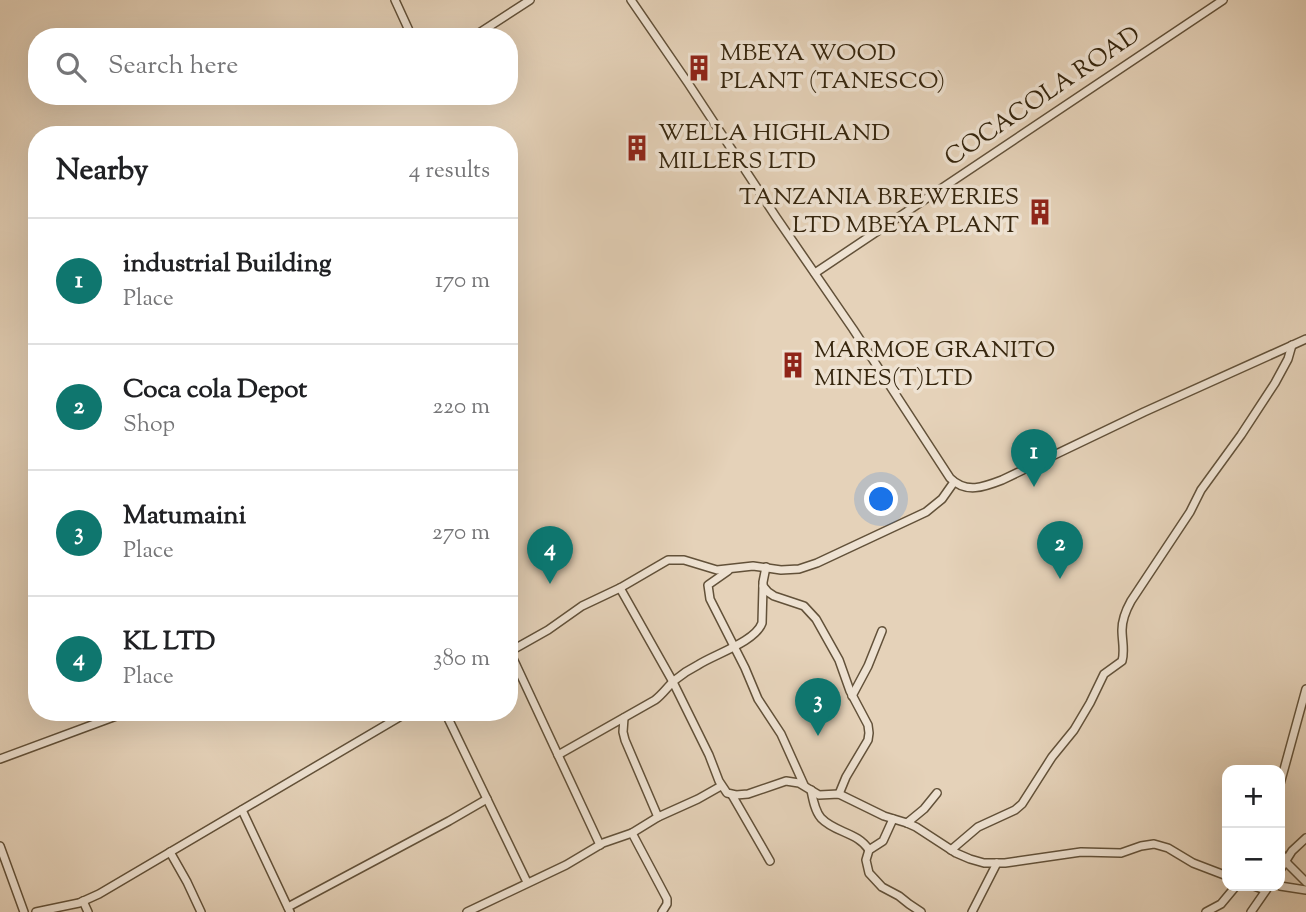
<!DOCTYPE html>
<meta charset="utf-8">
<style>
body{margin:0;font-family:"Sorts Mill Goudy",serif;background:#f6f6f6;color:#202124}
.controls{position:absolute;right:21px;bottom:21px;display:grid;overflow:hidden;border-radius:14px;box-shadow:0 7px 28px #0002}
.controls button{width:63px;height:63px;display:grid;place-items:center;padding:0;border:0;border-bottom:2px solid #e0e0e0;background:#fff;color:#202124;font:35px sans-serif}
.you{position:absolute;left:882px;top:500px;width:24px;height:24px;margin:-18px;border:5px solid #fff;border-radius:50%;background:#1a73e8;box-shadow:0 0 0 10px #1a73e833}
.badge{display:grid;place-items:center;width:46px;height:46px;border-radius:50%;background:#0f766e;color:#fff;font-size:23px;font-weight:700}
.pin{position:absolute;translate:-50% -58px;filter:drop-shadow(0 2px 4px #0008)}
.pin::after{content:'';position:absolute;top:37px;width:24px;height:21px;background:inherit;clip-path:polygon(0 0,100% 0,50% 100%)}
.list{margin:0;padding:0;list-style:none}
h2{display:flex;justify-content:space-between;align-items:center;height:91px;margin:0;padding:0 28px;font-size:30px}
h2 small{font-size:23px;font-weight:400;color:#757577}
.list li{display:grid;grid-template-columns:46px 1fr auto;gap:21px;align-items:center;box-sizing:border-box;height:126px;padding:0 28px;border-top:2px solid #e0e0e0}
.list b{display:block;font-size:26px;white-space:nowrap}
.list p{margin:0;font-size:23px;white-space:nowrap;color:#757577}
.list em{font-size:23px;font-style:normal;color:#757577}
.icon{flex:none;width:38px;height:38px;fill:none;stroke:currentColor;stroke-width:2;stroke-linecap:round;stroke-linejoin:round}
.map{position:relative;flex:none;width:1306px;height:912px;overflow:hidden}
.search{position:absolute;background:#fff;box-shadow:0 7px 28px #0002;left:28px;top:28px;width:490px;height:77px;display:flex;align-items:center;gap:18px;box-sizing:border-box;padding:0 24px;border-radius:28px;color:#757577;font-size:26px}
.panel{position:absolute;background:#fff;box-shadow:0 7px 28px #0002;left:28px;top:126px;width:490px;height:595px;border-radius:28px}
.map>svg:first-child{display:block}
</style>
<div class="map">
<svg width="1306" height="912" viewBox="0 0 1306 912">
<rect width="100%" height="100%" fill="#e5d2b9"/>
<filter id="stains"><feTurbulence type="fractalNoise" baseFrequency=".00286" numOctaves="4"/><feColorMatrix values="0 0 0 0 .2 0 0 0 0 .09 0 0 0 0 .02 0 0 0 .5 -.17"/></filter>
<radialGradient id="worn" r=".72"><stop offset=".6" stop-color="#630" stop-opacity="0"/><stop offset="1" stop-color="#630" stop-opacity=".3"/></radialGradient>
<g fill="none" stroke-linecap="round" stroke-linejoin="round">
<g stroke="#625139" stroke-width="10">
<g id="street">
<polyline points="395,0 412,37"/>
<path d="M631,0L688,83L776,217L853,329L950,478C966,494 984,487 1002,480L1144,412L1306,339"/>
<polyline points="473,37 530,0"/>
<polyline points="815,273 1223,0"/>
<polyline points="766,567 763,582 763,586 768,592 774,596 804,606 816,619 839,660 850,691 868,725 869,733 868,740 846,777 839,794"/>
<polyline points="728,571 708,585 710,599 745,668 758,699 781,734 804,785"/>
<polyline points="620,588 673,682 709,755 719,781 727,793 736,795 748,794 786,781 799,783 819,795 839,794 884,816 907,823 916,827 956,853 970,859 984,863 1005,863 1081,852 1121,853 1141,846 1154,844 1168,848 1193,863 1227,876"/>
<polyline points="509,652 548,630 582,606 620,588 668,560 684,560 717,570 753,566 781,570 799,569 817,563 926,512 942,499 954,482"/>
<polyline points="510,652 600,845"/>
<polyline points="852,696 868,666 882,631"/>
<polyline points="445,712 527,882"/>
<polyline points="624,718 623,732 625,740 658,817"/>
<path d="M558,755L655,700C663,694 667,687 675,680C681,675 690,669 698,665C715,654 755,642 762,623L763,586"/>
<polyline points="0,759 127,712"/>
<polyline points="1280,784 1306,689"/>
<path d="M811,790C813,800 815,811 821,818C835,833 858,832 869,850"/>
<polyline points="732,795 770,861"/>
<polyline points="242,810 290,912"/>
<polyline points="893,819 883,841 869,850 866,860 869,873 882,887 899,896 909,904 921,912"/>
<polyline points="907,823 924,809 937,793"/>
<polyline points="632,833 667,899 667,904 662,912"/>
<polyline points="0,846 24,912"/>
<path d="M951,850L978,827L1015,810L1022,804L1052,757L1074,730L1090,703L1104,674L1122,661C1125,651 1122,641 1122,630C1122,620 1126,610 1131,601L1190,512L1201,490L1241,435L1275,383L1288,359L1292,345"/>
<polyline points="170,852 187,882 201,912"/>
<polyline points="1280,852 1288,864 1306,882"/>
<polyline points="1280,870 1292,851 1306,838"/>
<polyline points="1254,886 1265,890"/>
<polyline points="1280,886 1306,890"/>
<polyline points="83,901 88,912"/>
<polyline points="288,907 449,821 487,799"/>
<polyline points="36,912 79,903 99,894 408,712"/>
<polyline points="467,912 566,865 603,843 632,833 658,817 698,799 721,786"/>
<polyline points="972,912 997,863"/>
<polyline points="1206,912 1221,904 1236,886"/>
<polyline points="1251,912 1269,886"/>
</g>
</g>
<use href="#street" stroke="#eee2d2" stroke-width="7"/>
</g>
<defs>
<g id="building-bare" transform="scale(2.1)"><path d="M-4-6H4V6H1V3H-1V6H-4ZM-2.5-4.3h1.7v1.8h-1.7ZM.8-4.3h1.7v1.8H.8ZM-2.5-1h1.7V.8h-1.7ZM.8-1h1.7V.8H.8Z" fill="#8f2418" stroke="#eee2d2" stroke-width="2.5" paint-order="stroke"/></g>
</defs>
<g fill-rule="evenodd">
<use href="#building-bare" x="699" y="68"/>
<use href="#building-bare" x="637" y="148"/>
<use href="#building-bare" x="1040" y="212"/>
<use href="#building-bare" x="793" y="365"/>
</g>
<g text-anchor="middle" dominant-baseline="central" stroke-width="7" stroke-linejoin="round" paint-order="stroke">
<g font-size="24" fill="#36260e" stroke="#eee2d2" text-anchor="start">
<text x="720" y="54">MBEYA WOOD<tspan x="720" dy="28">PLANT (TANESCO)</tspan></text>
<text x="658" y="134">WELLA HIGHLAND<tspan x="658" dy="28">MILLERS LTD</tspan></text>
<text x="1019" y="198" text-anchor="end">TANZANIA BREWERIES<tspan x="1019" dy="28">LTD MBEYA PLANT</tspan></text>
<text x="814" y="351">MARMOE GRANITO<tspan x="814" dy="28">MINES(T)LTD</tspan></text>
</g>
<g font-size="24" fill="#36260e" stroke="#eee2d2">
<text transform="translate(1043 97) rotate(-34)">COCACOLA ROAD</text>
</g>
</g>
<rect width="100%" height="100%" filter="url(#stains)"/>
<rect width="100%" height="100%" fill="url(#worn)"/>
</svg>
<div class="controls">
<button>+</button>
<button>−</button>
</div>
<div class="you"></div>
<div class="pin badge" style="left:1034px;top:487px">1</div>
<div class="pin badge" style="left:1060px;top:579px">2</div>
<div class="pin badge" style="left:818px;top:736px">3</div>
<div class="pin badge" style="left:550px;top:584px">4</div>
<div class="search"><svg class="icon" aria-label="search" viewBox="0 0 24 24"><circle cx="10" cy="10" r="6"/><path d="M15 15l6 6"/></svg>Search here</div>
<section class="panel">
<h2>Nearby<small>4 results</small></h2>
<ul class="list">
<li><span class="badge">1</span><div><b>industrial Building</b><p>Place</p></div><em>170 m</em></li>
<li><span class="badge">2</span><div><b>Coca cola Depot</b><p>Shop</p></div><em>220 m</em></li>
<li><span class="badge">3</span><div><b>Matumaini</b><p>Place</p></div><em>270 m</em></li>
<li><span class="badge">4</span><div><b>KL LTD</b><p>Place</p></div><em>380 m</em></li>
</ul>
</section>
</div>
